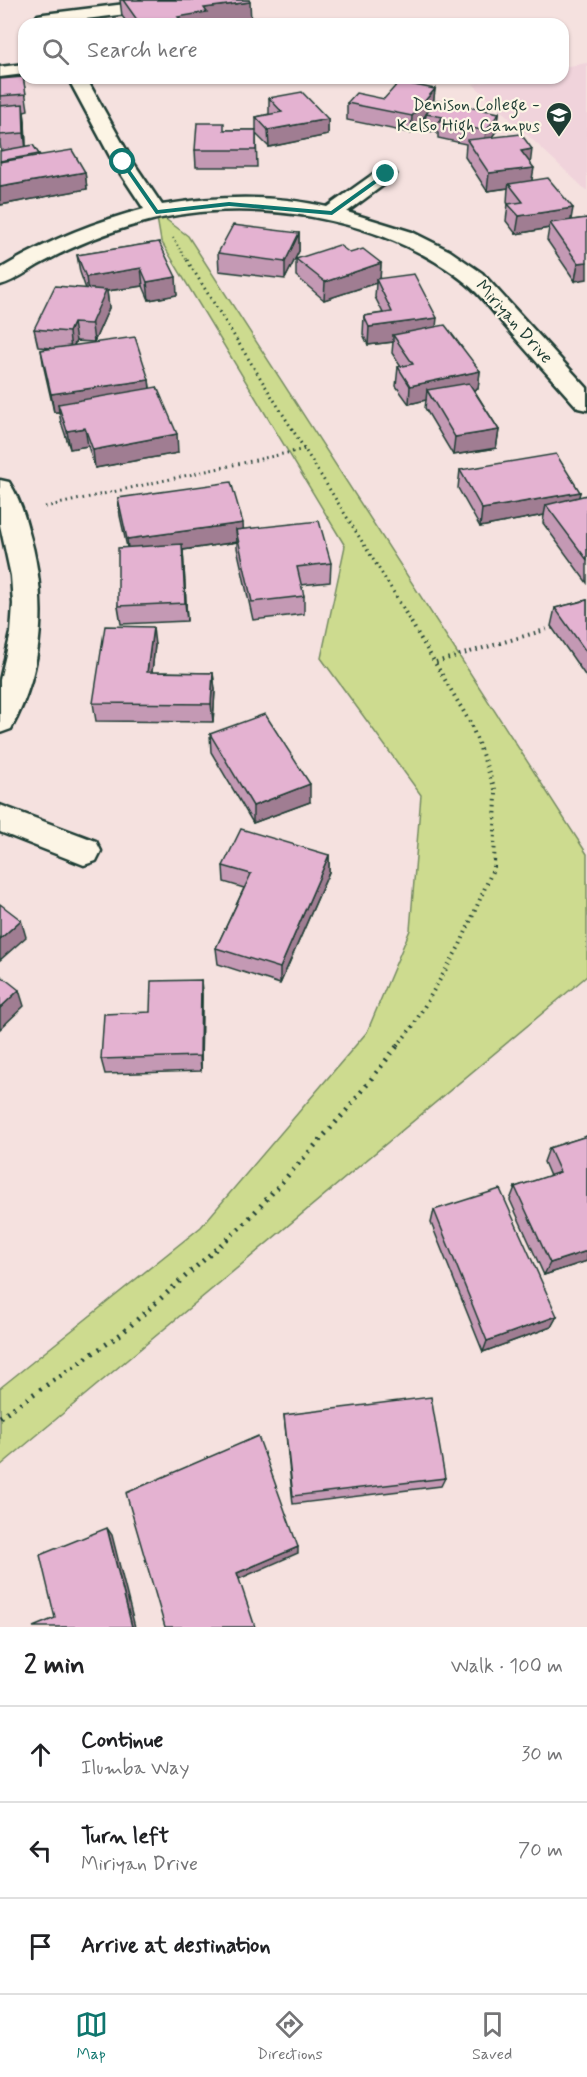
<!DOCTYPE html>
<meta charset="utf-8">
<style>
body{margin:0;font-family:Mynerve,sans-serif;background:#f2f2f2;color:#202124}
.stop{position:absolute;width:18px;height:18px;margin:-14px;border:4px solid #0f766e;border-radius:50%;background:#fff}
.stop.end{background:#0f766e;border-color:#fff;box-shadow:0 2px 6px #0008}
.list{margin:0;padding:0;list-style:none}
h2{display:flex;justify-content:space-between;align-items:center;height:78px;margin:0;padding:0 24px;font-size:26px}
h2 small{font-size:20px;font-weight:400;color:#757577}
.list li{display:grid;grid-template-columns:39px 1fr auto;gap:18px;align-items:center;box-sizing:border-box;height:96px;padding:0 24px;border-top:2px solid #e0e0e0}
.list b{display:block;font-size:22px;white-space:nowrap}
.list p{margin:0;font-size:20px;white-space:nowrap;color:#757577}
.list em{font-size:20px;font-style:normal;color:#757577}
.icon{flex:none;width:33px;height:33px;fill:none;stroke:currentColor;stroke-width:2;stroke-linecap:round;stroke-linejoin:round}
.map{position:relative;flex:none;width:587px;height:1627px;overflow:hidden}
.search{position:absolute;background:#fff;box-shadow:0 2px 4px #0004;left:18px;right:18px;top:18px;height:66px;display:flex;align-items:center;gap:15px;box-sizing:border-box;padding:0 21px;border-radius:18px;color:#757577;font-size:22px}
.sheet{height:366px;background:#fff}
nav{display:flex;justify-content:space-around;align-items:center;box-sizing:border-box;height:84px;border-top:2px solid #e0e0e0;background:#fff;font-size:16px;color:#757577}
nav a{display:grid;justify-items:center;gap:3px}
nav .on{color:#0f766e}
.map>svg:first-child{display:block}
</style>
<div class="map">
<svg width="587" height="1627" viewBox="0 0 587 1627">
<rect width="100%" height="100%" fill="#f5e1df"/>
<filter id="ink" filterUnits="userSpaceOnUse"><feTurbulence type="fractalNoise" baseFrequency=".0167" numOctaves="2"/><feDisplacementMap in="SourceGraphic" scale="12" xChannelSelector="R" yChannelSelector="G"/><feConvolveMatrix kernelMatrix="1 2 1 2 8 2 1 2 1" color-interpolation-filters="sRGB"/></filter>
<g filter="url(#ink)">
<polygon fill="#f0d3db" points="587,63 587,191 473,84 506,78 563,78 563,67"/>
<polygon fill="#cddb8f" stroke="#768c62" stroke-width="1.5" points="156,212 188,236 587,854 587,976 0,1466 0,1388 201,1227 367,1032 410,930 421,795 321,658 345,546 161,241"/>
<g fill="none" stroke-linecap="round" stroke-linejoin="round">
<g stroke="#1f3d34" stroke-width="5">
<g id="minor">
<polygon points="158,0 208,0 200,5 45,24 38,23 35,19 38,15 44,14"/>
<polygon points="24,64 24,74 0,77 0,67"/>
<path d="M68,78H86L133,162L162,205C216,196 273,194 327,207L379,170H393L396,174L393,178L347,212L412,232L450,251L482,273L587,388V410L578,408C554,381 529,354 506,327C493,312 481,295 466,283C382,215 244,194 141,223C108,232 75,245 44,262C30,269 16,281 0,285V269C45,242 93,222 144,209L113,162Z"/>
<path d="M0,480L9,482C18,496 24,513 28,529C48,595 45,668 11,729L0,733V680L11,633L13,604L11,576L0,525Z"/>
<polygon points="0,805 96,841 101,851 96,861 84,865 0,832"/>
</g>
</g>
<polyline stroke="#1f3d34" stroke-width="2" stroke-dasharray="1 3" stroke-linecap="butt" points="173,238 187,261"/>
<g stroke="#1f3d34" stroke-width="3" stroke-dasharray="1.5 4" stroke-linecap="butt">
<polyline points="187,260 399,601"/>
<polyline points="45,507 305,449"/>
</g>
<g stroke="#1f3d34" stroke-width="4" stroke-dasharray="1.5 4.5" stroke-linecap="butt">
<polyline points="436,662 555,627"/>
<polyline points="397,1046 413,1026 460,945 494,867 496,792 471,724 398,600"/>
</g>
<polyline stroke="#1f3d34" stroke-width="5" stroke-dasharray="2 6" stroke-linecap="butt" points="0,1417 121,1334 245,1223 347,1110 398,1045"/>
<use href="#minor" fill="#fcf5e5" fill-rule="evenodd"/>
</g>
<g fill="#c499b4" stroke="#1f3d34" stroke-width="1.5">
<polygon points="120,0 249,0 251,22 240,24 128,24 122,16"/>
<polygon points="23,77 28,110 24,111 25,121 26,146 39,154 39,155 85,172 87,189 0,205 1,151 0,143 0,79"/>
<polygon points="435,89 433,105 499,113 497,130 491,138 530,164 532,181 571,220 587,218 575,281 547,240 549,228 516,234 506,221 508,204 507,202 508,188 487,191 465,157 466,144 438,138 438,133 424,130 426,115 411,133 347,120 347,103 384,99"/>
<polygon points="269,98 328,119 328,135 269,147 256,134 257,167 196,167 195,150 225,130 256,130 256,117 269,114"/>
<polygon points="299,233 299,251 285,279 219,271 218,253"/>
<polygon points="159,242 177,295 149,300 143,286 107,291 109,308 94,342 76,341 74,345 149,380 150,388 178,453 95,468 88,446 70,449 61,422 59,412 54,412 44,368 41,350 51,348 38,347 34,329 86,289 80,272 77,255"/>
<polygon points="350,253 381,263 380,279 436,326 480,371 478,389 474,390 499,430 496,448 453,455 425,408 426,400 409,404 396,386 398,367 401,367 392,353 393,342 368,345 363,334 364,316 383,313 375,297 376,283 324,300 296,276 296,259"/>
<polygon points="460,470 580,492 578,498 587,495 587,583 543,523 544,515 480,527 458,488"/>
<polygon points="118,498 243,529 331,563 330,582 301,585 304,596 304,614 253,620 237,548 237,542 183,550 187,621 121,624 118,606 127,547 120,516"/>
<polygon points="587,600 587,678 551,626 555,608"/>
<polygon points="155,645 152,672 213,673 215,690 213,722 96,721 93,703"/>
<polygon points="210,734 310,802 253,823 211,752"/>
<polygon points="329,855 329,872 280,984 218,964 216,948 244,888 224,882 223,866"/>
<polygon points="201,980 202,995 201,1071 105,1074 101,1059 150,1012"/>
<polygon points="587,1136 587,1261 544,1275 510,1200 515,1187 550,1176 544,1162 549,1148"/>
<polygon points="434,1210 557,1316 551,1327 483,1352 431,1223"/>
<polygon points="284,1415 445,1478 441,1486 293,1504"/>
</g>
<g fill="#a07d92" stroke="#1f3d34" stroke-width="1.5">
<polygon points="250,2 251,22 240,24 154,24 204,8"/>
<polygon points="435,89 433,106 411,133 412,116"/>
<polygon points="23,104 25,121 26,150 24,133"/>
<polygon points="499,113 497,130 484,148 486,131"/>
<polygon points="328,119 328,135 269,147 268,130"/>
<polygon points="532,149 530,166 521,151"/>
<polygon points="534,168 531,185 509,184 508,188 487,191 489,173"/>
<polygon points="85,172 87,189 0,205 0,187"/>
<polygon points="573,208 570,225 550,223 549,228 516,234 519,216"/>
<polygon points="299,233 299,251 285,279 285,262"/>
<polygon points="587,262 587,279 575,281 578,263"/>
<polygon points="381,263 380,281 376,279 376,283 324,300 325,282"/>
<polygon points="141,268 143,286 107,291 109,308 94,342 86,277"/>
<polygon points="176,277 177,295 149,300 147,282"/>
<polygon points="437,318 435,336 393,335 393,342 368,345 369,327"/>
<polygon points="73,323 76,341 71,350 69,332"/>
<polygon points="480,371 478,389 432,399 427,390 426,400 409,404 410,386"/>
<polygon points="149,380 151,398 58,404 59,412 54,412 51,394"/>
<polygon points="85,428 88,446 70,449 67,431"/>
<polygon points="499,430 496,448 453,455 455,437"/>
<polygon points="177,434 178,453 95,468 93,450"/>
<polygon points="580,492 576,510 546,505 544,515 480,527 482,509"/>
<polygon points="243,523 244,541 236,530 237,542 183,550 187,621 185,603 129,558 127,539"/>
<polygon points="153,627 155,645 150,689 147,672"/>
<polygon points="213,673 215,690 213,722 211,704"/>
<polygon points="310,784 310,802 253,823 253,806"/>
<polygon points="329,855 329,872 280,984 280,968"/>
<polygon points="21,920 26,937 0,960 0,939"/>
<polygon points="201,980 202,995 201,1071 200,1056"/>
<polygon points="19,990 24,1006 0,1029 0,1008"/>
<polygon points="587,1251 587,1261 544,1275 550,1263"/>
<polygon points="557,1316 551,1327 483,1352 487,1341"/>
<polygon points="107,1528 112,1535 135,1627 132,1627"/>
<polygon points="298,1547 298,1553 239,1579 237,1573"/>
</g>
<g fill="#e4b2d1" stroke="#1f3d34" stroke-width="1.5">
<polygon points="123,0 249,0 250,2 204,8 207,12 178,17 181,20 155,24 140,24"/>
<polygon points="23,77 26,94 0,96 0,79"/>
<polygon points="399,82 435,89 412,116 347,103 356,93 384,99"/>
<polygon points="302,92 328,119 268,130 256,117 282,112 269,98"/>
<polygon points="437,101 499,113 486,131 439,121 443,117 426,114"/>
<polygon points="23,104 24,133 0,135 0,106"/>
<polygon points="197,123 224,123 224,130 256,130 256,150 195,150"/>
<polygon points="521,134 532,149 521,151 534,168 489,173 467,140"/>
<polygon points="33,145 39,154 0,161 0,151"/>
<polygon points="72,150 85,172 0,187 0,162"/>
<polygon points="548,178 573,208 519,216 508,204 523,202 509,184"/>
<polygon points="587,218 587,262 578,263 550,223"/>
<polygon points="233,225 299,233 285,262 218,253"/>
<polygon points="159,242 176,277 147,282 141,268 86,277 77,255"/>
<polygon points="339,245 350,253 363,249 381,263 325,282 296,259"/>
<polygon points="414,274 437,318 369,327 364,316 392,312 376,279"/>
<polygon points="55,286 106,290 91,324 73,323 69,332 34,329"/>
<polygon points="445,325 480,371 410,386 398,367 413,364 393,335"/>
<polygon points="135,337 149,380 51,394 41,350"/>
<polygon points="469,383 499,430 455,437 427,390"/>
<polygon points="157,387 177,434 93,450 85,428 67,431 58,404"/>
<polygon points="556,454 580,492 482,509 460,470"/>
<polygon points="231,482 243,523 127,539 118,498"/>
<polygon points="587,495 587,560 546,505"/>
<polygon points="319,521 331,563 297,567 304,596 252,602 236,530"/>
<polygon points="182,544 185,603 118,606 118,548"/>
<polygon points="587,600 587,653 555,608"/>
<polygon points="105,626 153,627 147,672 213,673 211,704 93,703"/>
<polygon points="265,714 310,784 253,806 210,734"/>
<polygon points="241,829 329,855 280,968 216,948 251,874 223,866"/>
<polygon points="0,904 21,920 0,939"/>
<polygon points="0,975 19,990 0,1008"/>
<polygon points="201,980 200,1056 101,1059 104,1014 150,1012 151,981"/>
<polygon points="587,1136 587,1251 550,1263 515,1187 560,1172 549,1148"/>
<polygon points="500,1189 557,1316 487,1341 434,1210"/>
<polygon points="431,1397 445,1478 293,1496 284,1415"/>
<polygon points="258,1436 298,1547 237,1573 255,1627 165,1627 126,1493"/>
<polygon points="107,1528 132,1627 33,1627 55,1618 40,1555"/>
</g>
</g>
<polygon fill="#0f766e" points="123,160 158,210 229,202 331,211 384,173 389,174 332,215 229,206 156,214 120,162"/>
<defs>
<g id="school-pin" transform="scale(1.35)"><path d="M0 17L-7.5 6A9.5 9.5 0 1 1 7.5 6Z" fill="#1f3d34" stroke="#fcf5e5"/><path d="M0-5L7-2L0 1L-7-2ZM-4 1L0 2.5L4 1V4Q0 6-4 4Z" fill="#fff"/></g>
</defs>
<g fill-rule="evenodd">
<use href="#school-pin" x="559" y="115"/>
</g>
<g text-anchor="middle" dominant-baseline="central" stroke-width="4.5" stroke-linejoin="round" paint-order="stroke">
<g font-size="18" fill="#1f3d34" stroke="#fcf5e5" text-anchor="end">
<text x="540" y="105">Denison College -<tspan x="540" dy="21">Kelso High Campus</tspan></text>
</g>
<g font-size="18" fill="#1f3d34" stroke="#fcf5e5">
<text transform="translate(514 322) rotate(48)">Miriyan Drive</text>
</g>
</g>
</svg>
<div class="stop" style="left:123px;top:162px"></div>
<div class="stop end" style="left:386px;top:174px"></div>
<div class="search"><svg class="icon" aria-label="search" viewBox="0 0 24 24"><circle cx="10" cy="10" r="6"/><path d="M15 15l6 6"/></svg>Search here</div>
</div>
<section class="sheet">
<h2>2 min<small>Walk · 100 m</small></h2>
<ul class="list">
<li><svg class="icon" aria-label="ahead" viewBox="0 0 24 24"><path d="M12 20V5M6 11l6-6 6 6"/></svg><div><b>Continue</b><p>Ilumba Way</p></div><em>30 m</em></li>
<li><svg class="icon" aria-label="left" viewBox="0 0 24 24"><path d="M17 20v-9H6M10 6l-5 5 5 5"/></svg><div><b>Turn left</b><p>Miriyan Drive</p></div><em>70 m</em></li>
<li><svg class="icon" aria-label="arrive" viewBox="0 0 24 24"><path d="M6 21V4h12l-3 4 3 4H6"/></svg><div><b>Arrive at destination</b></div></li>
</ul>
</section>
<nav>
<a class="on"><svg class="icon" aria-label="map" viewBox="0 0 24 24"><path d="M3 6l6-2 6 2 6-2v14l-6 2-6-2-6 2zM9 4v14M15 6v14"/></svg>Map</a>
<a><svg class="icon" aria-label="directions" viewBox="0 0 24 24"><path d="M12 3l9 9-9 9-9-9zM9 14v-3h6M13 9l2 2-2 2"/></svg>Directions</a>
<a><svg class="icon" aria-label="saved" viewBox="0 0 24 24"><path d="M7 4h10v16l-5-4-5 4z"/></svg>Saved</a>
</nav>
